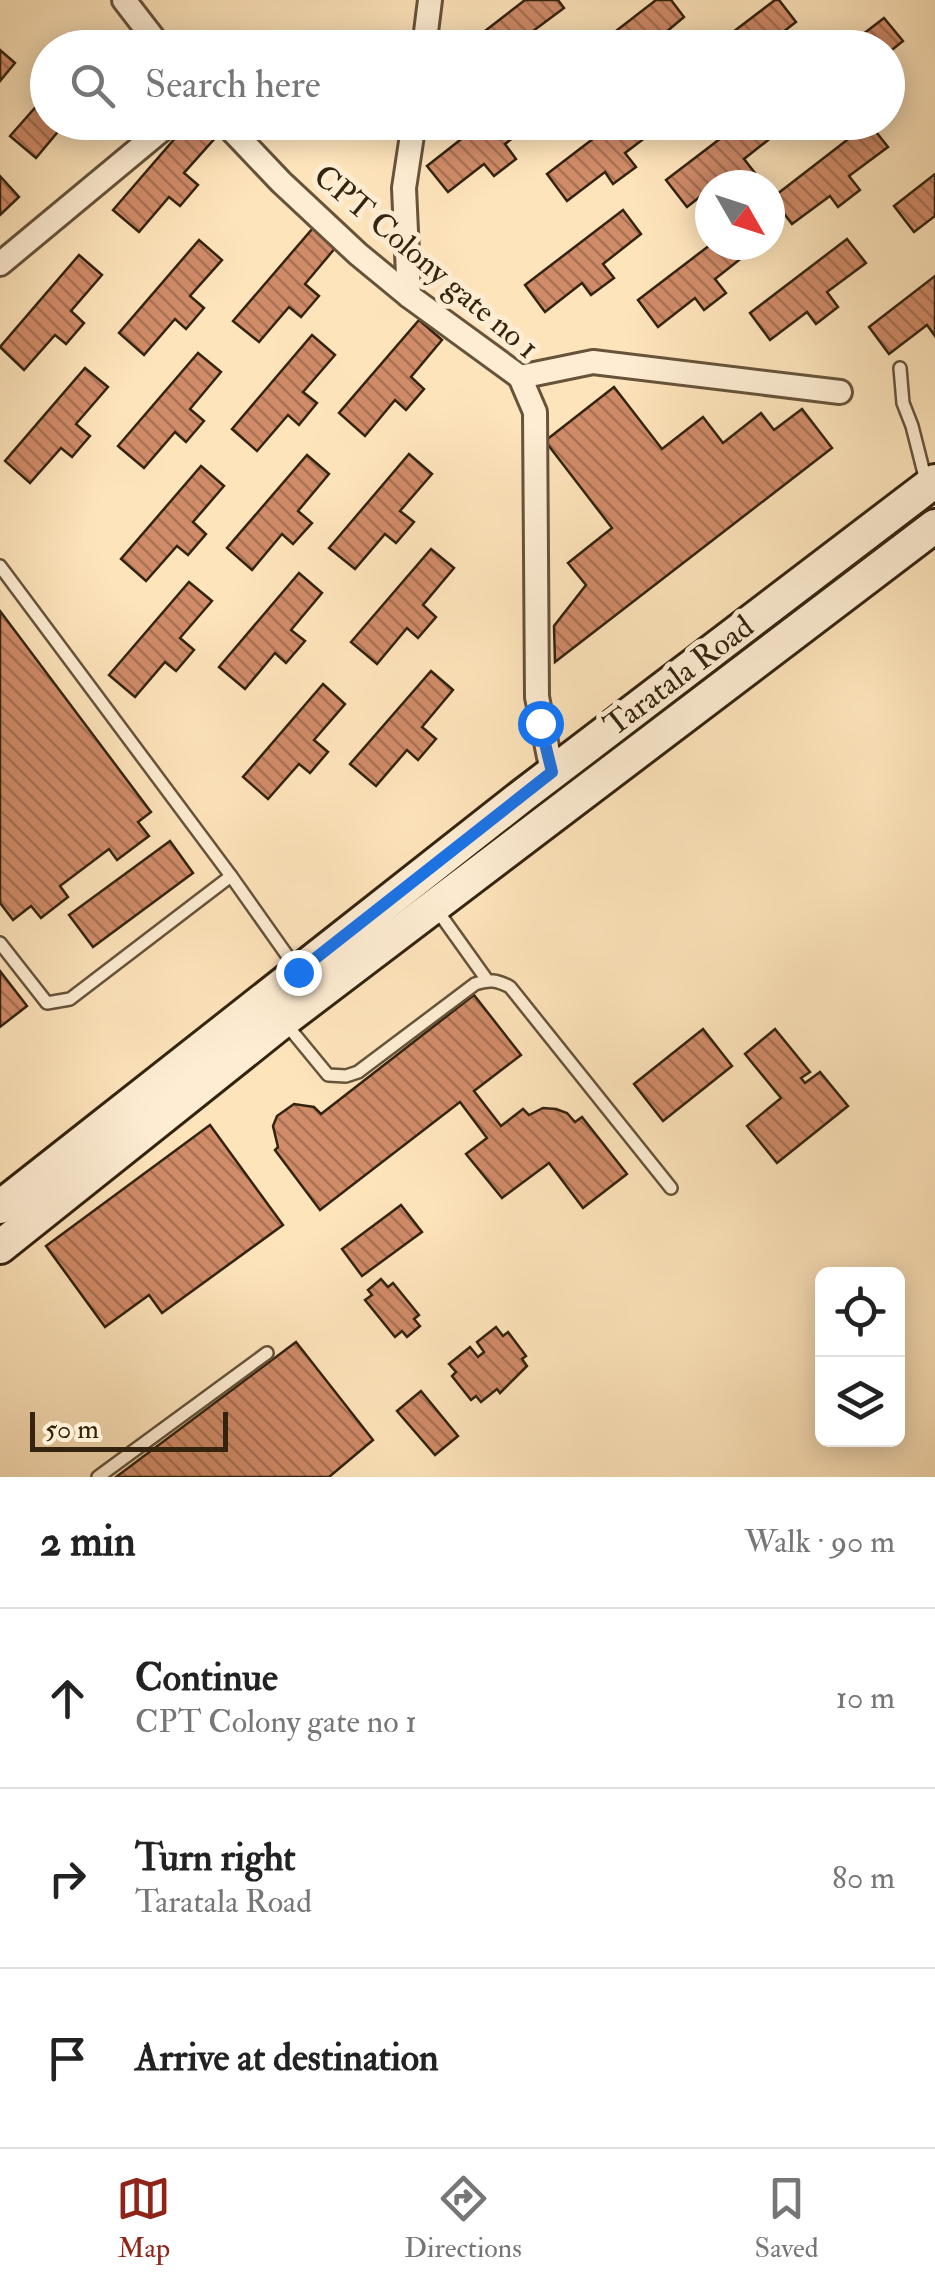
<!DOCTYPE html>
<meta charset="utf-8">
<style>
body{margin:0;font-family:"IM FELL Double Pica",serif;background:#f2f2f2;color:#222}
.controls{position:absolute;right:30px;bottom:30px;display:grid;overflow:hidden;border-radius:15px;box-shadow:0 5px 25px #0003}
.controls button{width:90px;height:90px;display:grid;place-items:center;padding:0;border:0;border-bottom:2px solid #e0e0e0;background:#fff;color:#222;font:50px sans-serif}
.compass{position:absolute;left:695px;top:170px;width:90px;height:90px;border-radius:50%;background:#fff;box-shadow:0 5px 25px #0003;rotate:129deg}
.scale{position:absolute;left:30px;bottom:25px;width:198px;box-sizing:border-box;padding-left:10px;border:5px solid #33230f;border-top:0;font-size:28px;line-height:35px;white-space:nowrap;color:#33230f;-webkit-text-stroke:8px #feedd3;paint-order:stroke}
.stop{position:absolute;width:30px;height:30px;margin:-22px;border:8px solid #1a73e8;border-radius:50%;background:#fff}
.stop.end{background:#1a73e8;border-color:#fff;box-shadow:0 2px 10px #0008}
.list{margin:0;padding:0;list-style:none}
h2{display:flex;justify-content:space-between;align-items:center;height:130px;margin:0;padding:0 40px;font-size:42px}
h2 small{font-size:32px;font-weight:400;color:#767676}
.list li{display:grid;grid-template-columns:65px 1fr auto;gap:30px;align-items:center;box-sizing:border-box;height:180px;padding:0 40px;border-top:2px solid #e0e0e0}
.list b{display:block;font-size:38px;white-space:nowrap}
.list p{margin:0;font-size:32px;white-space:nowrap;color:#767676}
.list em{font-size:32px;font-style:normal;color:#767676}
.icon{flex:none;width:55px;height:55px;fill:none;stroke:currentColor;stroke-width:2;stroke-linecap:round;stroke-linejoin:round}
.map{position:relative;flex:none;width:935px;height:1477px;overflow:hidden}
.search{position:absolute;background:#fff;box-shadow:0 5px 25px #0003;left:30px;right:30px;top:30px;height:110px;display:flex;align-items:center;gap:25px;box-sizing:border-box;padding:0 35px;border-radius:55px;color:#767676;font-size:38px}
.sheet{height:670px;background:#fff}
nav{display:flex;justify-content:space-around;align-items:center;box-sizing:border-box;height:140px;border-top:2px solid #e0e0e0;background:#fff;font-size:28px;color:#767676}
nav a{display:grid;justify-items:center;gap:5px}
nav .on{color:#8f2418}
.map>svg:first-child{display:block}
</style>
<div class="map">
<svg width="935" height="1477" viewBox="0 0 935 1477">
<defs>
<pattern id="building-back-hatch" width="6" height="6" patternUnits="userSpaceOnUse" patternTransform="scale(2.5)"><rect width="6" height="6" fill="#d08b68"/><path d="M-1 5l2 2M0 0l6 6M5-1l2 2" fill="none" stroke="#a97154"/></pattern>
</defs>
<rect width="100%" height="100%" fill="#fee4bb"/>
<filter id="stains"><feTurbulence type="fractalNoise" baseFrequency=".002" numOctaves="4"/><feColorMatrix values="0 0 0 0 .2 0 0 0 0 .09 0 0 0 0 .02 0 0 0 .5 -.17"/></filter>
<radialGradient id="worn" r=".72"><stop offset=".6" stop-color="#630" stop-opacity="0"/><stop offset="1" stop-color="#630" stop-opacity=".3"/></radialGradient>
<g fill="url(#building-back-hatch)" stroke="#33230f" stroke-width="2.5">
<polygon points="525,0 558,0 564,8 525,37 533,48 463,48"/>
<polygon points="656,0 671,0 684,17 647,48 594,48"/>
<polygon points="775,0 779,0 796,22 762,48 712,48"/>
<polygon points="884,18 903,41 888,53 888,48 845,48"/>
<polygon points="0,50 15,63 0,81"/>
<polygon points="48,93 48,122 66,122 36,158 10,136"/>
<polygon points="189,122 199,122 216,137 184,173 198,185 180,206 169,197 139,232 113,210"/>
<polygon points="483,122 533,122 505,144 516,159 494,176 484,164 448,192 427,166"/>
<polygon points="615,122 663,124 625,153 636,167 613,184 605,172 567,201 547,174"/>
<polygon points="742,122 777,122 782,129 744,159 755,173 739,185 729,185 724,178 710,185 710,189 687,207 666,180"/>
<polygon points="869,123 888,147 849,176 860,190 838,207 830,196 792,224 772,198"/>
<polygon points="935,174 935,216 914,232 894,206"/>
<polygon points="0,176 19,197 0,215"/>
<polygon points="623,210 641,234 603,264 614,278 591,295 582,283 545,312 525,285"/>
<polygon points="313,228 336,247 305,284 319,296 301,317 289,307 259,342 233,321"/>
<polygon points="847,239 866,263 827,292 838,307 816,324 807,312 770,340 750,313"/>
<polygon points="199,240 222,260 190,296 204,308 186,329 175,319 144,355 119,333"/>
<polygon points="710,245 750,245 753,249 715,279 726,293 704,310 695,298 658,327 638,300"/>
<polygon points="79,255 102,275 71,311 84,323 66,344 55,335 24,370 0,347"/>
<polygon points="935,276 935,336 927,325 889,354 869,327"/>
<polygon points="419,320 442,340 411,377 424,389 406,410 395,400 365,436 339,413"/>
<polygon points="312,335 335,355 303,392 317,403 299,425 288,415 257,451 232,429"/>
<polygon points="198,353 221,372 190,409 204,421 186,442 175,432 144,468 118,446"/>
<polygon points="85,368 108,387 76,424 90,436 72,457 61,448 30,483 5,461"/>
<polygon points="614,387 662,449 703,417 723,443 761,413 774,430 802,409 832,448 555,662 554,626 586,585 568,563 612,528 545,441"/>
<polygon points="409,454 432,474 400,511 414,522 396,543 385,534 355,569 329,548"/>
<polygon points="307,455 329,474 298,511 312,523 293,544 282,534 252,570 227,548"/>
<polygon points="201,466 224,486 193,522 206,534 188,555 177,546 146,581 121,559"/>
<polygon points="431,549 454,568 423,605 436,617 418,638 407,628 377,664 351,642"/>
<polygon points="299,573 322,593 291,630 305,641 286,663 275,653 245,689 219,667"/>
<polygon points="189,582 212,601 180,638 194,650 176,671 165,662 135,697 109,675"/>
<polygon points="0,611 151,812 138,822 149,836 117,860 109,849 60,886 68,897 41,918 31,906 13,920 0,903"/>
<polygon points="431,671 453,690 422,727 436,739 418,760 407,750 376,786 350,764"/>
<polygon points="323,684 345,704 314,740 328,752 310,773 299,764 268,799 243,777"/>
<polygon points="170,841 193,873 93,947 69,915"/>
<polygon points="0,971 27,1006 0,1027"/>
<polygon points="474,995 521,1055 474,1091 501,1126 523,1109 529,1115 543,1108 556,1109 567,1113 575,1122 582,1117 627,1174 583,1208 549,1163 502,1198 466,1154 487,1138 460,1102 320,1210 275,1150 278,1147 273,1126 277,1116 294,1104 314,1107 321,1114"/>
<polygon points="703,1029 732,1066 663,1121 634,1084"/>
<polygon points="775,1029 810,1072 801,1078 805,1083 820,1072 848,1106 777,1163 747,1126 781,1098 745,1054"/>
<polygon points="210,1125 283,1225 162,1313 149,1295 105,1327 46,1246"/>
<polygon points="401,1205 422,1232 362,1276 342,1249"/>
<polygon points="381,1279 388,1287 393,1283 419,1315 414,1319 420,1326 407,1337 402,1331 395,1337 365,1300 372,1295 368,1290"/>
<polygon points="496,1327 503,1336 508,1332 526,1356 522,1359 527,1366 500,1393 497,1389 481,1402 476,1396 471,1400 452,1376 456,1372 449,1364 470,1347 478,1357 484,1352 477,1342"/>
<polygon points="296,1342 373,1440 329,1477 116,1477"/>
<polygon points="421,1391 458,1436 435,1455 397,1411"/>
</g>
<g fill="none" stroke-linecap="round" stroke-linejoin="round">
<g stroke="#66533a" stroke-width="16">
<g id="service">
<polyline points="900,368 903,403 912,426 927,485"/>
<polyline points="0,566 231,876 296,968"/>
<polyline points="437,910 487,980"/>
<polyline points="0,943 47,1003 70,999 231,876"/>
<path d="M286,1024L328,1075L346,1076L358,1072L475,984C489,979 497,980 510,987L671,1188"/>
<polyline points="98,1477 267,1353"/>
</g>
</g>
<g stroke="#66533a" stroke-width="28">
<g id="minor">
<polyline points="124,0 161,48"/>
<polyline points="424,48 430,0"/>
<polyline points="224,122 281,182 358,254 409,296 520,377 535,412 537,697 552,772"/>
<polyline points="0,264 171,122"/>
<polyline points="409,296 404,188 414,122"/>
<polyline points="520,377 593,362 840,392"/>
</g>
</g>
<g stroke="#33230f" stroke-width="38">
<g id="secondary">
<polyline points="0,1207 522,796 935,481"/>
<polyline points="0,1247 283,1021 935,526"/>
</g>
</g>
<use href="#service" stroke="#feedd3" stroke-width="11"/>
<use href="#minor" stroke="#feedd3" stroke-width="22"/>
<use href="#secondary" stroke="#feedd3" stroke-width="32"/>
</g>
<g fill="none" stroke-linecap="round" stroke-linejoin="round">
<polyline stroke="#1a73e8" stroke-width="12" points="298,972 552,772 540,723"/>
</g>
<g text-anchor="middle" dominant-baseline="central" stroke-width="10" stroke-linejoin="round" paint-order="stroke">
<g font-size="32" fill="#33230f" stroke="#feedd3">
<text transform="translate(426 262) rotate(40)">CPT Colony gate no 1</text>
<text transform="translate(679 676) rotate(-37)">Taratala Road</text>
</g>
</g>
<rect width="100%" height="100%" filter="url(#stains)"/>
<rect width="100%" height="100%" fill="url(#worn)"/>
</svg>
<div class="controls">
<button><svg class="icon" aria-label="locate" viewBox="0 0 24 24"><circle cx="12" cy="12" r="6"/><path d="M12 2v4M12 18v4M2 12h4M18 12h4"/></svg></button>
<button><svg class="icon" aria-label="layers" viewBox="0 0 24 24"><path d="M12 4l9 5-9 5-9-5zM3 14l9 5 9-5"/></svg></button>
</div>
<svg class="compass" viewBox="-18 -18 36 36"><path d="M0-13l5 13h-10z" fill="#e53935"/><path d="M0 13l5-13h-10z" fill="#767676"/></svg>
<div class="scale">50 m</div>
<div class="stop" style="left:540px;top:723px"></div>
<div class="stop end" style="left:298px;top:972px"></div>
<div class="search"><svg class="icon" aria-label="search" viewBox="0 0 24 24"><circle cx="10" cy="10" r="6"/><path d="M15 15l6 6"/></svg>Search here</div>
</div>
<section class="sheet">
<h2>2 min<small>Walk · 90 m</small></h2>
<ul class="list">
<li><svg class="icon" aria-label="ahead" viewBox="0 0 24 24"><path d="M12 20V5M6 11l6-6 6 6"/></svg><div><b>Continue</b><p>CPT Colony gate no 1</p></div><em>10 m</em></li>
<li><svg class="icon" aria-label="right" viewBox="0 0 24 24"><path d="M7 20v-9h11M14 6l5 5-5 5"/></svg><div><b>Turn right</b><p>Taratala Road</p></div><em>80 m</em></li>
<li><svg class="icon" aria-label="arrive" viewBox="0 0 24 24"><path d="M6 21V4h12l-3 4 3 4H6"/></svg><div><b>Arrive at destination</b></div></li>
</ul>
</section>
<nav>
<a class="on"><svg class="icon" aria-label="map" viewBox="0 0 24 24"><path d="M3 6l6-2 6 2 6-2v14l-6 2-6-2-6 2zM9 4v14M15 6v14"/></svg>Map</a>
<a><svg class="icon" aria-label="directions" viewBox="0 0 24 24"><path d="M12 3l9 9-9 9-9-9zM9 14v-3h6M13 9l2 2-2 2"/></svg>Directions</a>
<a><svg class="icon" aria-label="saved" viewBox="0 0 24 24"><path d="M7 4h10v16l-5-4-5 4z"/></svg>Saved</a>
</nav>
